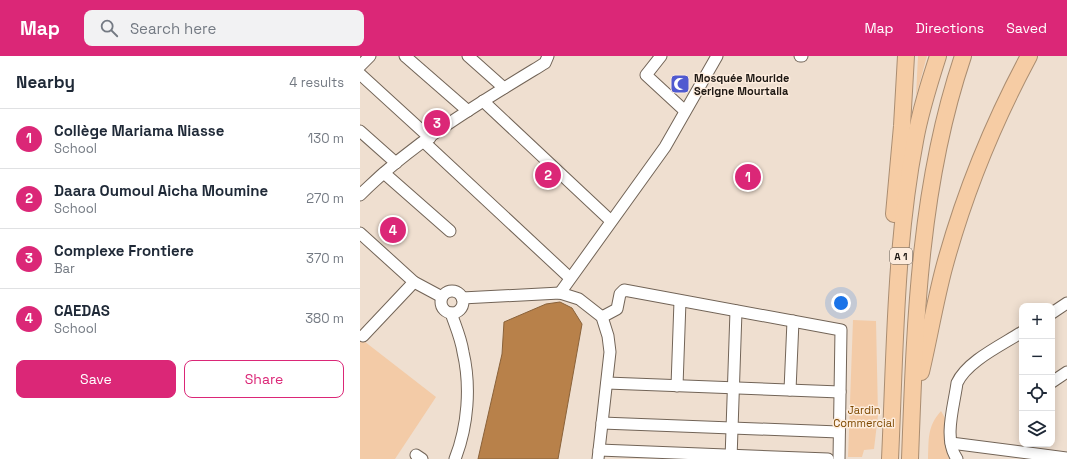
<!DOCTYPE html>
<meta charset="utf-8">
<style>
body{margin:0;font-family:"Space Grotesk",sans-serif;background:#f2f2f3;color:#1f2937}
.controls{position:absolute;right:12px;bottom:12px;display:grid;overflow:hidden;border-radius:8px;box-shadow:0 2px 10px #0003}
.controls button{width:36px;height:36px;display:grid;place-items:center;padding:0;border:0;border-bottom:1px solid #e0e1e3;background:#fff;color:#1f2937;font:20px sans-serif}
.you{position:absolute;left:481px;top:247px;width:14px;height:14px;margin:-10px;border:3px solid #fff;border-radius:50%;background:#1a73e8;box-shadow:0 0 0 6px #1a73e833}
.badge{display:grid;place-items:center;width:26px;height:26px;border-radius:50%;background:#db2777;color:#fff;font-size:13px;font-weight:700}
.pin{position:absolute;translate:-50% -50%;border:2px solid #fff;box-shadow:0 1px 4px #0006}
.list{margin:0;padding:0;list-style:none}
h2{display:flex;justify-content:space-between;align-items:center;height:52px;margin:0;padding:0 16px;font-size:17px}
h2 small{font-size:13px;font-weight:400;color:#747a83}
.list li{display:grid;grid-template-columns:26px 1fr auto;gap:12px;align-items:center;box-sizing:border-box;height:60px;padding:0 16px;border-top:1px solid #e0e1e3}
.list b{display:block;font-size:15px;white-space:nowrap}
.list p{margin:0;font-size:13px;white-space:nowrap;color:#747a83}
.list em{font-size:13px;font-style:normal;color:#747a83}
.actions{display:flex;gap:8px;padding:12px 16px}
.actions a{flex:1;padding:9px 0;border:1px solid #db2777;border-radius:8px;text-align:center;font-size:14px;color:#db2777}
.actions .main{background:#db2777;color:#fff}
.icon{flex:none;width:22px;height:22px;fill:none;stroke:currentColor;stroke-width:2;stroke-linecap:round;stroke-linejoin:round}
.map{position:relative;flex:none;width:707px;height:403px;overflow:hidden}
header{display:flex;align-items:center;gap:24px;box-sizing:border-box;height:56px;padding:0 20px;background:#db2777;color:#fff}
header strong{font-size:19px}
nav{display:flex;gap:22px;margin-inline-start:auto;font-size:14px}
.search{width:280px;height:36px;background:#f2f2f3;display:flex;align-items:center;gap:10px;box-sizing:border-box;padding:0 14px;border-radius:8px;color:#747a83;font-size:15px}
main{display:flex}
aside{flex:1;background:#fff}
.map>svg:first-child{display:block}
</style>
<header>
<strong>Map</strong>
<div class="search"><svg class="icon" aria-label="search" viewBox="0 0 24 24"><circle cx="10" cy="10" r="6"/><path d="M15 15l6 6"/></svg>Search here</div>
<nav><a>Map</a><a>Directions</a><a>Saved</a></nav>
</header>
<main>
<aside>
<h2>Nearby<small>4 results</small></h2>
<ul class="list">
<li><span class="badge">1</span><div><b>Collège Mariama Niasse</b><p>School</p></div><em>130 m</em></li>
<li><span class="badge">2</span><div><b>Daara Oumoul Aicha Moumine</b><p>School</p></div><em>270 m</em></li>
<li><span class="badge">3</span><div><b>Complexe Frontiere</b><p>Bar</p></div><em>370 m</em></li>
<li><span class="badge">4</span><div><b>CAEDAS</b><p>School</p></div><em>380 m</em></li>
</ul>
<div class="actions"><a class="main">Save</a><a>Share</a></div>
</aside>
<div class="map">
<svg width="707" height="403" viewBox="0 0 707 403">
<rect width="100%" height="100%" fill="#efdfd0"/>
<g fill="#f3cba7">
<polygon points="558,0 567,0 556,40"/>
<polygon points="493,264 516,265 518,359 514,393 504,394 502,401 488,401"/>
<polygon points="0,282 76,341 35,403 0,403"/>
<path d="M581,355L585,362L584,382L589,403H568C569,382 567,371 581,355Z"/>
</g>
<polygon fill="#b8814a" stroke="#8a623a" points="200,246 212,252 222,268 198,403 118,403 142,298 144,266 186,248"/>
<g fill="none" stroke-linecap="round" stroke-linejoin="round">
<g stroke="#726457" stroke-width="13">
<g id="minor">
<polyline points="45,0 108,55"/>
<polyline points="108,0 144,32"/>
<polyline points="301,0 286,19 325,55"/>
<polyline points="440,0 442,0"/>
<polyline points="0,10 10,0"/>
<polyline points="0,18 70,82"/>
<polyline points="123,45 251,165"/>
<polyline points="0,75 36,107"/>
<polyline points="64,86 210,222"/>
<polyline points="24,117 90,175"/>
<path d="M0,139C53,86 121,46 185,7L188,0"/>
<polyline points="0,177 54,226 82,241"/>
<circle cx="92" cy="246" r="11"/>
<polyline points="200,237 305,91 357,0"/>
<polyline points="102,242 200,237 219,243 242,261 248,280 250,296 238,403"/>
<path d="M91,257C95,269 101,282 103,296C111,330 108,370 95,403"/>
<polyline points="692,257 707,247"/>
<polyline points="242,261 257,253 260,238 264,234 481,274 479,403"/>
<polyline points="3,280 54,226"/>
<polyline points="692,326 707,316"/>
<polyline points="247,327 480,336"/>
<polyline points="317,330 320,245"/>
<polyline points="430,334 433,265"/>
<polyline points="242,367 479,376"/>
<polyline points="591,387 707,402"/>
<polyline points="239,394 468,403"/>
<polyline points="56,399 62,403"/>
<polyline points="371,403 376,255"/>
<path d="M597,403C583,383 594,350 597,327C607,305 642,289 662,276"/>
</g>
</g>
<g stroke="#aa8d71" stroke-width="18">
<g id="highway">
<polyline points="534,158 542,70 546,0"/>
<path d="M561,316C569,282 575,246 584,212C604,138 633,67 669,0"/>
<path d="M530,403C535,297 535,189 555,85C560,56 569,28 578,0"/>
<path d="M550,403C555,268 559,130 603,0"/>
</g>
</g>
<use href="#minor" stroke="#fff" stroke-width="11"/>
<use href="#highway" stroke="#f6cca4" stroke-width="16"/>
</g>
<defs>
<g id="mosque-square" transform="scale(1)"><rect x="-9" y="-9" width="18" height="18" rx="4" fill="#505ad0" stroke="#fdecdd"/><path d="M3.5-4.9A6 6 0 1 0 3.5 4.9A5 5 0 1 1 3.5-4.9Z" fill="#fff"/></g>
</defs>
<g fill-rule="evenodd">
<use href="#mosque-square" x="320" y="28"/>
</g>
<g text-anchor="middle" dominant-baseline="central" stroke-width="3" stroke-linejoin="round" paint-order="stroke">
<rect fill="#fdecdd" stroke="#615850" stroke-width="1" x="530" y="192" width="22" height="16" rx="3"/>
<g font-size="10" font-weight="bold" fill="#1e1813">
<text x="541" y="200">A 1</text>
</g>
<g font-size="11" font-weight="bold" fill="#1e1813" stroke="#fdecdd" text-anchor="start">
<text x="334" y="22">Mosquée Mouride<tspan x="334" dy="13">Serigne Mourtalla</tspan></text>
</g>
<g font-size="11" fill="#7e4900" stroke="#fdecdd">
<text x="504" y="354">Jardin<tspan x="504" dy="13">Commercial</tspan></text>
</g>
</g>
</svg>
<div class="controls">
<button>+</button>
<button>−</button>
<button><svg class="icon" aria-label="locate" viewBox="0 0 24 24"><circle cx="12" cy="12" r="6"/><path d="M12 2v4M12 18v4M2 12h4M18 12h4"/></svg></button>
<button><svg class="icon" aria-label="layers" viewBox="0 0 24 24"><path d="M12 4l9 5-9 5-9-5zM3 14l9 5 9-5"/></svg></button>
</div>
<div class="you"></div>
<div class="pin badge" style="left:388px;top:121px">1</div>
<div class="pin badge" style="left:188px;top:119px">2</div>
<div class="pin badge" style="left:77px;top:67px">3</div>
<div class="pin badge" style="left:33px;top:174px">4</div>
</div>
</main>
